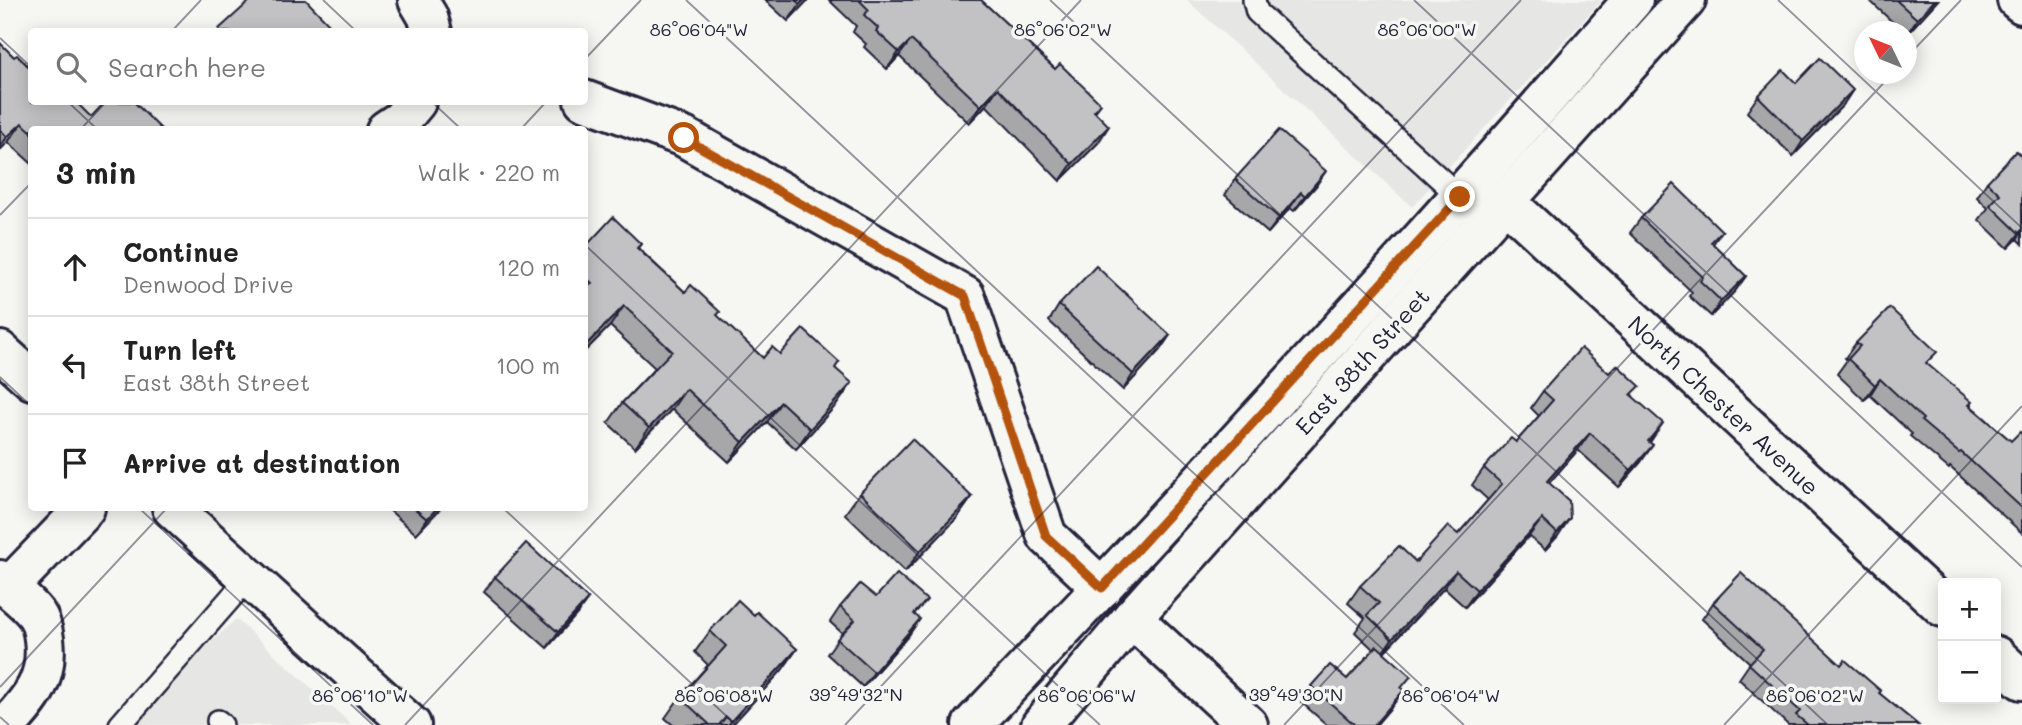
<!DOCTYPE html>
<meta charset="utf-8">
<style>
body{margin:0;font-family:Mali,sans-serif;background:#f2f2f2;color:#222}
.controls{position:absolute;right:21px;bottom:21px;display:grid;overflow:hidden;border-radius:7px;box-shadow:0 4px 18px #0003}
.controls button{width:63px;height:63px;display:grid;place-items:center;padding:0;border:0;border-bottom:2px solid #e0e0e0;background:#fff;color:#222;font:35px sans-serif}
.compass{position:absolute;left:1854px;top:21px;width:63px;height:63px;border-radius:50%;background:#fff;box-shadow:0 4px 18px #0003;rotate:313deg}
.stop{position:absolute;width:21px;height:21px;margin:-16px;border:5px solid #b45309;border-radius:50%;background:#fff}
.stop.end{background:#b45309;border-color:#fff;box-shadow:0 2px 7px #0008}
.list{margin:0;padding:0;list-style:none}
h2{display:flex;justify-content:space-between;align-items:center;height:91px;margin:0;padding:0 28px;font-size:30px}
h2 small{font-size:23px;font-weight:400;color:#767676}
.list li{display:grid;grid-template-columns:46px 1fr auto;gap:21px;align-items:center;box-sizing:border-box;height:98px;padding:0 28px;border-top:2px solid #e0e0e0}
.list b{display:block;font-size:26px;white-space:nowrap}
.list p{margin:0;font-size:23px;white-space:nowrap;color:#767676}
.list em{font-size:23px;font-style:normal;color:#767676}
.icon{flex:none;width:38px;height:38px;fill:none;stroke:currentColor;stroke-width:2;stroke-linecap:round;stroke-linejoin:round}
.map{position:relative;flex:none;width:2022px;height:725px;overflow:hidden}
.search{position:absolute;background:#fff;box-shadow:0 4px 18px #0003;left:28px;top:28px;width:560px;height:77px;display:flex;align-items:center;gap:18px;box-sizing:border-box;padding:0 24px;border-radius:7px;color:#767676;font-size:26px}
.panel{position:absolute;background:#fff;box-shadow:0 4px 18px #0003;left:28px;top:126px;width:560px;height:385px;border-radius:7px}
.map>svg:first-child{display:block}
</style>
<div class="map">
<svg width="2022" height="725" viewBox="0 0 2022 725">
<rect width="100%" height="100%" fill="#f6f6f2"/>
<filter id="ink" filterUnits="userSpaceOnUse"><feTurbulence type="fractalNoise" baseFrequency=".0143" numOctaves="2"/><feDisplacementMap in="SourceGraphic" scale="14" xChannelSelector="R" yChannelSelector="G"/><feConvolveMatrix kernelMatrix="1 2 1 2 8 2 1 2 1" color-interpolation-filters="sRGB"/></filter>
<g filter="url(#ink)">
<g fill="#e6e6e4">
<polygon points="1187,0 1602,0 1412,207"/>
<polygon points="236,619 352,725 123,725"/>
</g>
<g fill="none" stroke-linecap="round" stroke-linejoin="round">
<g stroke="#22223b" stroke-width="26">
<g id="service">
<polyline points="1254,0 1257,12 1460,197"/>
<polyline points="218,721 222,725"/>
<polyline points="120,725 249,577"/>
</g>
</g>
<g stroke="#22223b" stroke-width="44">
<g id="minor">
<polyline points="418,0 428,17 432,32"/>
<polyline points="2017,0 2022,4"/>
<polyline points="584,100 684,137 965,296 1047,536 1102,588"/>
<polyline points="386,130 401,120 416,102"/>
<polyline points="1505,201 1943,607"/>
<path d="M0,580C11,591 26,601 36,614C41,621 43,631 44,639C49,678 32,698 7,725"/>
<polyline points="8,588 85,508"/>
<polyline points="1132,618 1248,725"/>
<polyline points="1996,656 2022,680"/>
</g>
</g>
<g stroke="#22223b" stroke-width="44">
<g id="secondary">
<polyline points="0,351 32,380"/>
<polyline points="172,508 411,725"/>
</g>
</g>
<g stroke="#22223b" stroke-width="44">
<g id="primary">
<path d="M972,725C1197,488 1418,247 1633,0"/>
<polyline points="1041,725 1132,618 1686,0"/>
</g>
</g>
<use href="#service" stroke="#f6f6f2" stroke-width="21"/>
<use href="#minor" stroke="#f6f6f2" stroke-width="38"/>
<use href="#secondary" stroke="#f6f6f2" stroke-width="38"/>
<use href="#primary" stroke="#f6f6f2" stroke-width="38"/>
</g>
<g fill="#a7a7a9" stroke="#22223b" stroke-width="2">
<polygon points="765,0 808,0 788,21"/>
<polygon points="829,0 981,0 1055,69 1101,104 1095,112 1098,143 1060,181 986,105 969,123 899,56 887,69 864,47 866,44 853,32 856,26"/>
<polygon points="1869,0 1938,0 1907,34 1907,32 1903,32"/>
<polygon points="0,43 14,57 91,117 162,130 32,130 32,164 8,142 0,150"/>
<polygon points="1758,96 1843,105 1793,156 1747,112"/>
<polygon points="2022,157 2022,244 2017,239 2008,248 1979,220 1988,208 1977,197 1987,182"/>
<polygon points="1235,179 1316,186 1294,211 1290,208 1268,233 1225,195"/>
<polygon points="1641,218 1722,231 1713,244 1746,276 1735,291 1711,316 1689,296 1692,292 1630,233"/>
<polygon points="584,240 588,244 641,244 638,248 685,292 717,316 763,358 780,354 839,362 835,368 838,403 796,449 767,422 729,462 672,409 635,448 608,423 622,403 655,368 610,326 584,352"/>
<polygon points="1059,305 1170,335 1160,350 1123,390 1049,321"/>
<polygon points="1856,343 1928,365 1970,405 2011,441 2022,434 2022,533 1950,467 1949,469 1910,436 1912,434 1870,395 1864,400 1837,374 1847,360 1845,358"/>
<polygon points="1543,391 1633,396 1650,442 1641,462 1619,487 1578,450 1549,483 1558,536 1545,550 1529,536 1465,607 1444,588 1384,652 1402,689 1393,705 1376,725 1327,725 1301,702 1311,686 1347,679 1374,650 1355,632 1365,618 1348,603 1360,586 1416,562 1458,534 1488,500 1472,485 1484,468 1516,442 1539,416 1531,408"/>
<polygon points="860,493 972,497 957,518 905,572 845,514"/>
<polygon points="387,508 441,508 416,534"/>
<polygon points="495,577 588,599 577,614 547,648 484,592"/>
<polygon points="876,597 916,616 909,635 863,687 827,654 842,633 830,622 840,607"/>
<polygon points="1713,603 1841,665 1879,693 1918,725 1788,725 1739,679 1750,663 1702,619"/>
<polygon points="754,615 797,649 782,670 732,725 673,725 665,718 680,697 708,665 695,652 710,631"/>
</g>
<g fill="#888889" stroke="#22223b" stroke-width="2">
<polygon points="804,0 808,0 788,21 800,4"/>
<polygon points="1935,0 1938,0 1907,34 1917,19"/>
<polygon points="911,40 899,56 887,69 899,52"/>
<polygon points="998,88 986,105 969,123 981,106"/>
<polygon points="1853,90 1843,105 1793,156 1803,141"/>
<polygon points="22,123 8,142 0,150 0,147 7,137"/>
<polygon points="1109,126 1098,143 1060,181 1072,164"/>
<polygon points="1326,171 1316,186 1294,211 1305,196"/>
<polygon points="1301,192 1290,208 1268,233 1279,218"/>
<polygon points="2022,230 2022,232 2017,239 2008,248"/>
<polygon points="1746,276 1735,291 1711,316 1721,301"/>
<polygon points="624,306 610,326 584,352 584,347"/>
<polygon points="1170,335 1160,350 1123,390 1133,374"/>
<polygon points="1880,379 1870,395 1864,400 1875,385"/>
<polygon points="852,383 838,403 796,449 810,429"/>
<polygon points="686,389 672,409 635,448 649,428"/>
<polygon points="781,402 767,422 729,462 743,442"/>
<polygon points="1663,423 1651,441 1636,458 1648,441"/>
<polygon points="1590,433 1578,450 1535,499 1547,481"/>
<polygon points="1653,445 1641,462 1619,487 1631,470"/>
<polygon points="972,497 957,518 905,572 920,551"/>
<polygon points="437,508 441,508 416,534 427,519"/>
<polygon points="1570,518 1558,536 1545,550 1557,533"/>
<polygon points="1542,519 1529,536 1465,607 1477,590"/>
<polygon points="1456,571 1444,588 1380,656 1392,639"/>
<polygon points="588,599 577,614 547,648 558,632"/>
<polygon points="920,619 909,635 863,687 874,672"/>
<polygon points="797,649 782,670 732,725 728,725"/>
<polygon points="1404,690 1393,705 1376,725 1374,725"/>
</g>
<g fill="#c2c2c4" stroke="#22223b" stroke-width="2">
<polygon points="251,0 306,0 332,27 327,32 221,32 219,29"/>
<polygon points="795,0 804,0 800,4"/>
<polygon points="859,0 981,0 1055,69 1060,64 1101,104 1094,111 1109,126 1072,164 998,88 981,106 911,40 899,52 876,31 878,28 864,15 869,10"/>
<polygon points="1896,0 1935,0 1917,19"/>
<polygon points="0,43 14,57 17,55 32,70 32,102 76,102 91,117 105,102 134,102 162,130 32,130 32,132 22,123 7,137 0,129"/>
<polygon points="1820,58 1853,90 1803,141 1758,96 1783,70 1796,83"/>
<polygon points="1279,130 1326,171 1305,196 1301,192 1279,218 1235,179"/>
<polygon points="2016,151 2022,157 2022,230 2019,233 1990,205 2000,194 1987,182"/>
<polygon points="1674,184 1722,231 1711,242 1746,276 1721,301 1700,281 1703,277 1641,218"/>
<polygon points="613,217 641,244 637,248 685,292 691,285 720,312 717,315 763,358 772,347 780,354 803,329 839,362 835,368 852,383 810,429 781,402 743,442 686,389 649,428 622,403 672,351 624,306 584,347 584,290 592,283 584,276 584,240 588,244"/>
<polygon points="1096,266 1170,335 1133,374 1059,305"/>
<polygon points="1890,308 1937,352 1926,363 1972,402 1969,405 2011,441 2020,432 2022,434 2022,508 1961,452 1959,453 1921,421 1923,419 1880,379 1875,385 1848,359 1860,346 1856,343"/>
<polygon points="1581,348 1609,373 1617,365 1640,386 1631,395 1663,423 1648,441 1653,445 1631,470 1590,433 1547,481 1569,501 1570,518 1557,533 1542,519 1477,590 1456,571 1392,639 1367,615 1379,603 1360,586 1399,546 1416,562 1448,526 1458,534 1502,484 1484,468 1511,438 1516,442 1553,400 1543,391"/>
<polygon points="912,439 972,497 920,551 860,493"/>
<polygon points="414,508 437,508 427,519"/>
<polygon points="526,543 588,599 558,632 495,577"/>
<polygon points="1741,573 1841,665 1845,660 1881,691 1879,693 1918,725 1808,725 1796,715 1800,711 1749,664 1763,649 1713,603"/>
<polygon points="897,574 927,600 914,614 920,619 874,672 837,639 855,620 840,607 860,584 876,597"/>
<polygon points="738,600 754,615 757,612 797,649 731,721 726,717 719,725 710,725 680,697 726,646 710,631"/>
<polygon points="1377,646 1411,676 1401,688 1404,690 1374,725 1355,725 1311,686 1330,665 1347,679"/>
</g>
</g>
<g fill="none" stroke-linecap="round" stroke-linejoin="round" filter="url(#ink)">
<polyline stroke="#b45309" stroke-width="9" points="684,138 965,296 1046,536 1102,588 1460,197"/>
</g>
<path fill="none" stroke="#22223b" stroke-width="2" stroke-opacity="0.45" d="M323,0L357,32M686,0L1464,725M1050,0L1828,725M1414,0L2022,567M1778,0L2022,228M171,32L201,0M0,38L32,68M1906,58L1961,0M584,60L641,0M68,102L98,130M432,102L462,130M80,130L106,102M520,130L546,102M0,215L32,182M584,244L1100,725M0,377L32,407M139,508L373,725M503,508L736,725M0,687L167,508M0,717L9,725M405,725L1081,0M845,725L1521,0M1284,725L1892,74M1724,725L2022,406"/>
<g text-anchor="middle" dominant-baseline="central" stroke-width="7" stroke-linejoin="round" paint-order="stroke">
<g font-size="23" fill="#22223b" stroke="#f6f6f2">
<text transform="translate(1362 361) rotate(-48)">East 38th Street</text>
<text transform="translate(1724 405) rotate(43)">North Chester Avenue</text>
</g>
</g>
<g font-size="18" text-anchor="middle" fill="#22223b" stroke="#f6f6f2" stroke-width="7" stroke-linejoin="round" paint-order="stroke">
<text x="699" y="36">86°06'04"W</text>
<text x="1063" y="36">86°06'02"W</text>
<text x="1427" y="36">86°06'00"W</text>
<text x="856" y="701">39°49'32"N</text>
<text x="1296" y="701">39°49'30"N</text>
<text x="360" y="702">86°06'10"W</text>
<text x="724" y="702">86°06'08"W</text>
<text x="1087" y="702">86°06'06"W</text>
<text x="1451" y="702">86°06'04"W</text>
<text x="1815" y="702">86°06'02"W</text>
</g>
</svg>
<div class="controls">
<button>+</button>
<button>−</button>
</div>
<svg class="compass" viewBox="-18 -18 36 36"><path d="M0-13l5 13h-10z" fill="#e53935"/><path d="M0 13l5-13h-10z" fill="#767676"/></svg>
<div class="stop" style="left:684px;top:138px"></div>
<div class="stop end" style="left:1460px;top:197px"></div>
<div class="search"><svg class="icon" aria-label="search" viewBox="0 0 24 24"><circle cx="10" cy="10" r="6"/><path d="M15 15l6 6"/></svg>Search here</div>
<section class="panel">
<h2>3 min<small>Walk · 220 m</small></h2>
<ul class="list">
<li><svg class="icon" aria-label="ahead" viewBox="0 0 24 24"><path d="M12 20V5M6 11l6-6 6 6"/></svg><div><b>Continue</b><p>Denwood Drive</p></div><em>120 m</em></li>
<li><svg class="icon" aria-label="left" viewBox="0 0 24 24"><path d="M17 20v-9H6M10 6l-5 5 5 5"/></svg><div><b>Turn left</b><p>East 38th Street</p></div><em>100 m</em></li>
<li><svg class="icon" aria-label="arrive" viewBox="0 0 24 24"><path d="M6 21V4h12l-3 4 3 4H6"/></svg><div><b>Arrive at destination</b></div></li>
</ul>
</section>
</div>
